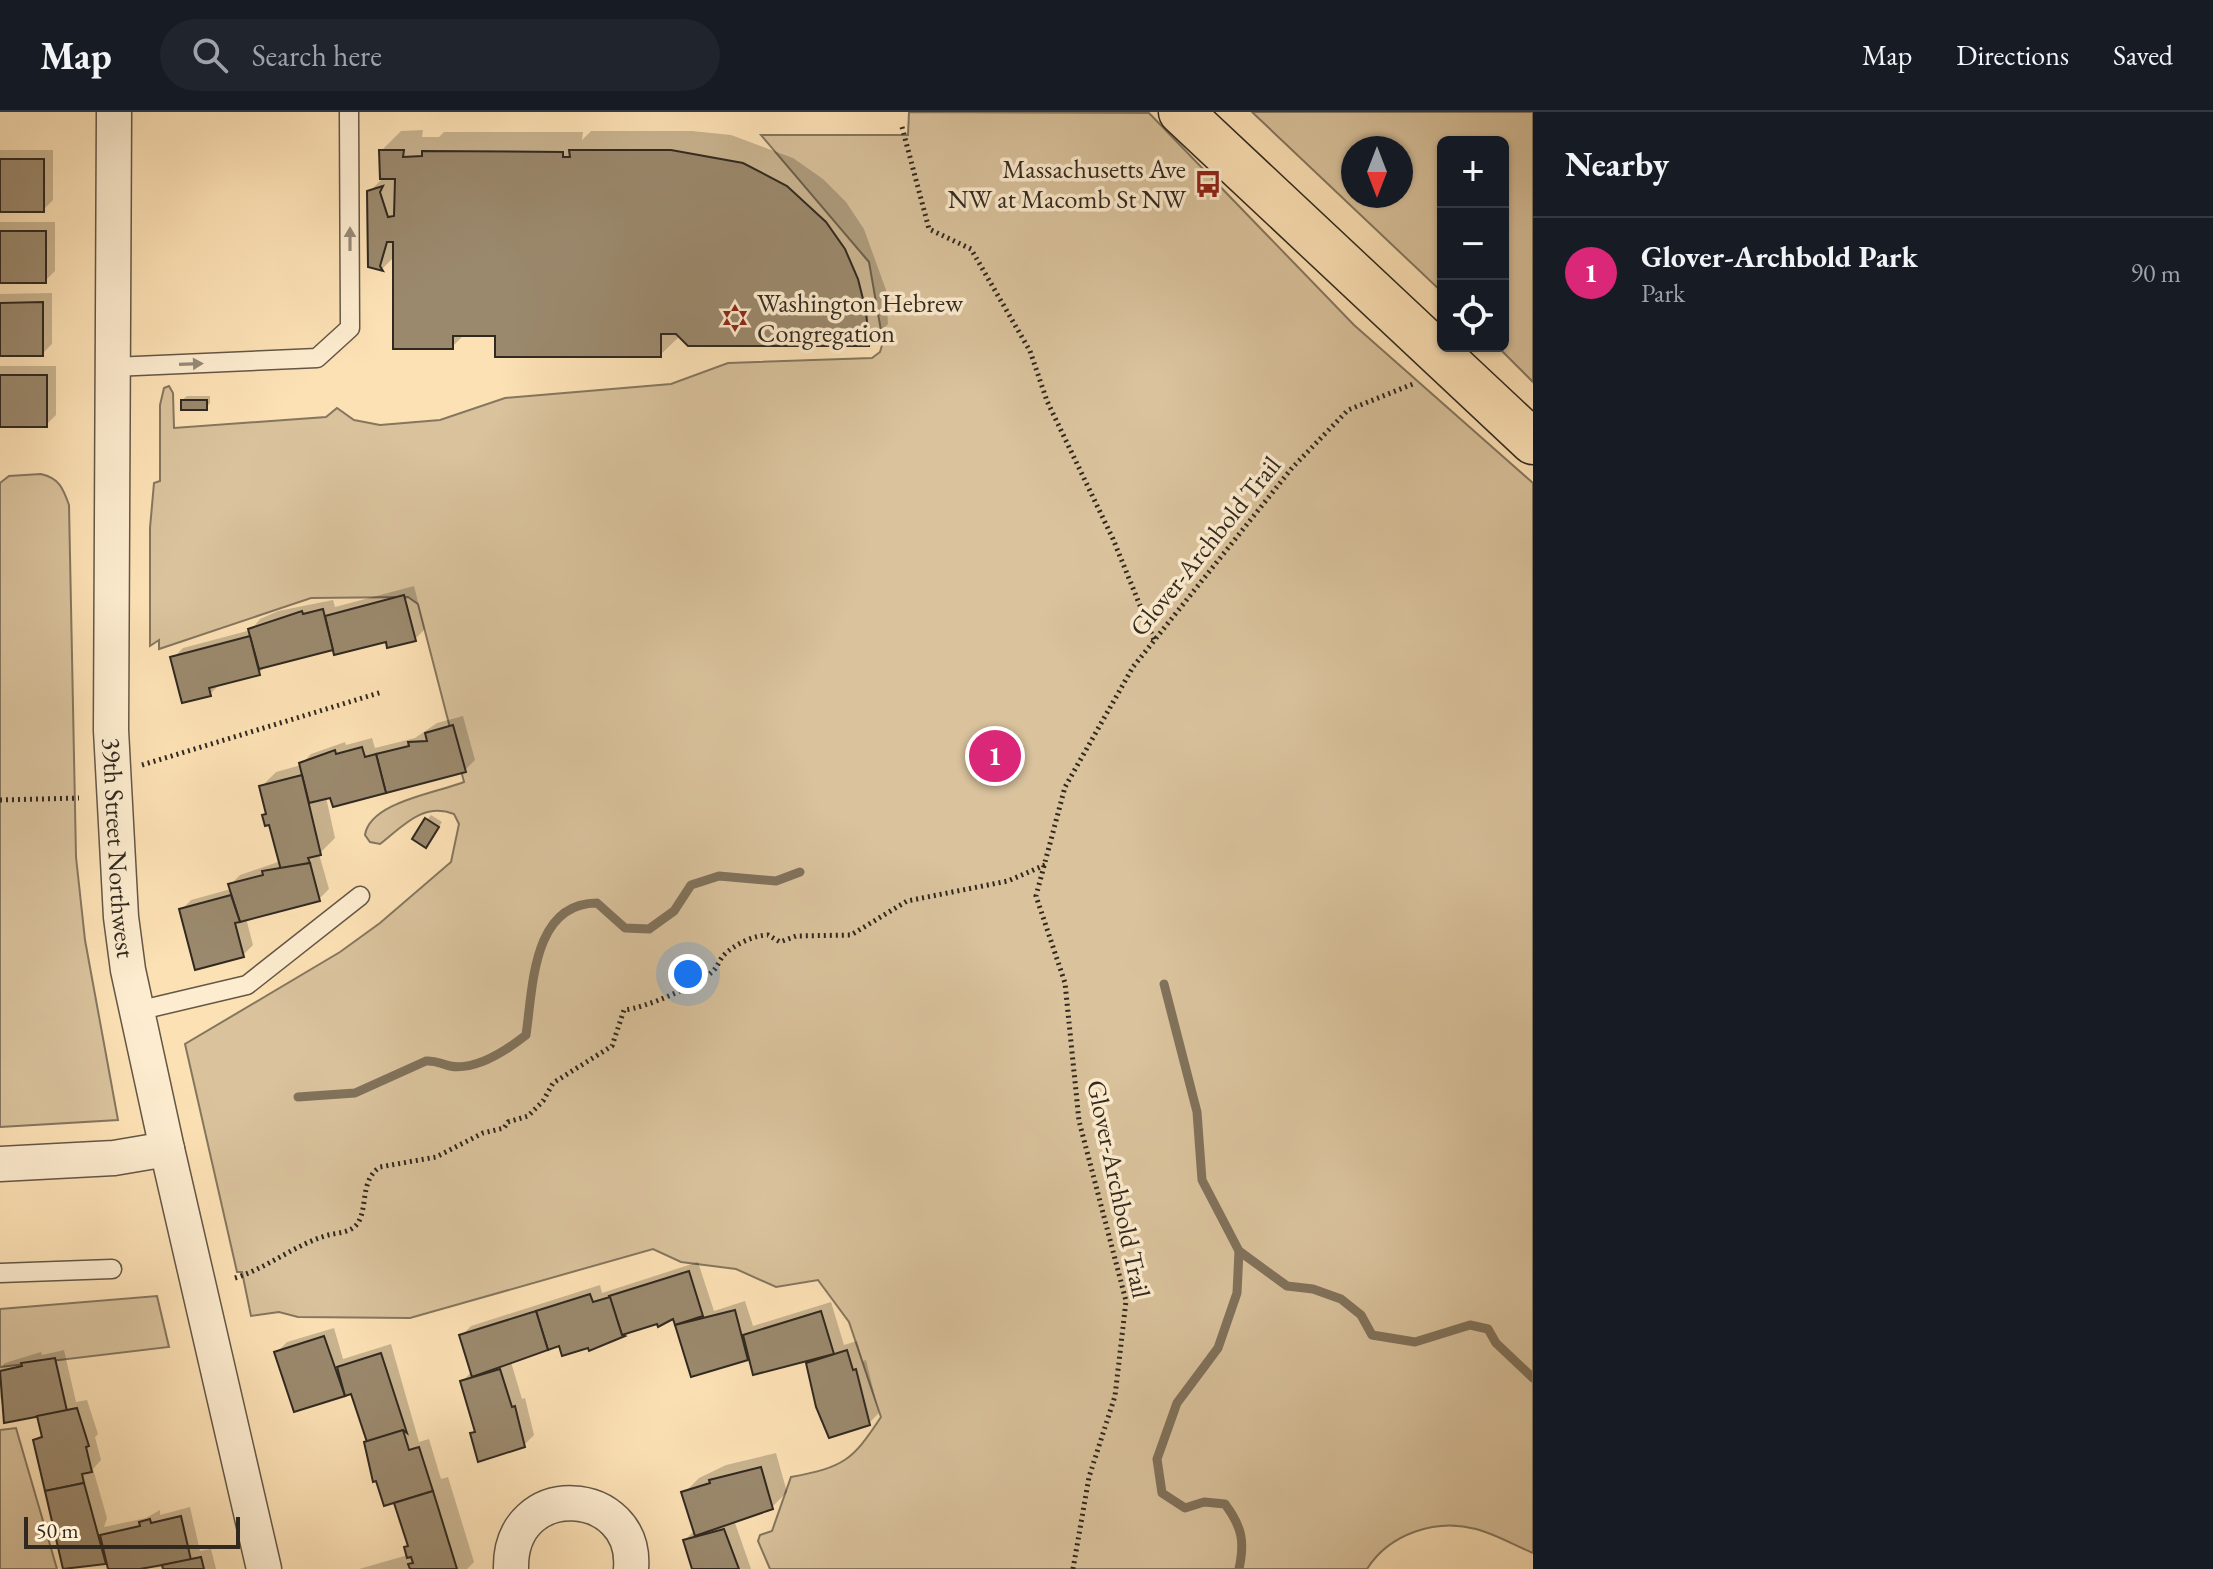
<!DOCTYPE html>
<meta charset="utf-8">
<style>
body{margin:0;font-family:"EB Garamond",serif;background:#20242c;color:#f1f3f6}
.controls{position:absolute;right:24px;top:24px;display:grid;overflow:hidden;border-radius:12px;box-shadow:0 2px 6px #0004}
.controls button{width:72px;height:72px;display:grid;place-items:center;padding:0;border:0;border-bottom:2px solid #363941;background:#171b24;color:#f1f3f6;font:40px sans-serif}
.compass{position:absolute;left:1341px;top:24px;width:72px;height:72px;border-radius:50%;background:#171b24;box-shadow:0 2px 6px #0004;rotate:180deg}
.scale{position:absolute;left:24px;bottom:20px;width:216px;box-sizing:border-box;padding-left:8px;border:4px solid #312920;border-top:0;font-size:22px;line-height:28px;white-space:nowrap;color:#312920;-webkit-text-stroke:6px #fdeccf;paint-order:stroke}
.you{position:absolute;left:688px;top:862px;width:28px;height:28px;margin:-20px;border:6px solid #fff;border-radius:50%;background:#1a73e8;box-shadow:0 0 0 12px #1a73e833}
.badge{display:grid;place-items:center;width:52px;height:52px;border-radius:50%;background:#db2777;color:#fff;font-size:26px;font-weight:700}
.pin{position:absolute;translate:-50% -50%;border:4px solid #fff;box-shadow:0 2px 8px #0006}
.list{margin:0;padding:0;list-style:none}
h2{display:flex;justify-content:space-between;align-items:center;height:104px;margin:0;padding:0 32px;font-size:34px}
h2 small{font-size:26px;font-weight:400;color:#9ea1a6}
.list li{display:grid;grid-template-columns:52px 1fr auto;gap:24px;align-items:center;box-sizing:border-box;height:112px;padding:0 32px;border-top:2px solid #363941}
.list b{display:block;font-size:30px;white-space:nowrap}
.list p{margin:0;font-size:26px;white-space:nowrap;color:#9ea1a6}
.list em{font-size:26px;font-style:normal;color:#9ea1a6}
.icon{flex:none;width:44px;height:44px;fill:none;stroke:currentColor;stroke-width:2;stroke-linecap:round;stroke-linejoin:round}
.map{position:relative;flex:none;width:1533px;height:1457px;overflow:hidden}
header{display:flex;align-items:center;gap:48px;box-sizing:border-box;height:112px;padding:0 40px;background:#171b24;border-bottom:2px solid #363941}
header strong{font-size:38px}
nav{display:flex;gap:44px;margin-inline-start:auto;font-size:28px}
.search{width:560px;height:72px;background:#20242c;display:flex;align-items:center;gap:20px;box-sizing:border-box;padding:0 28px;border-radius:44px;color:#9ea1a6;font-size:30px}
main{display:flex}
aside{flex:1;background:#171b24}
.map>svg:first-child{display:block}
</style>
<header>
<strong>Map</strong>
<div class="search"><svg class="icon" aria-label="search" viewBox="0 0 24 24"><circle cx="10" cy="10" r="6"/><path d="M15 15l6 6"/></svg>Search here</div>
<nav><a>Map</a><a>Directions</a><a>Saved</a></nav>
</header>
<main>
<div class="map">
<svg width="1533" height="1457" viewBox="0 0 1533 1457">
<rect width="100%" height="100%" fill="#fce1b5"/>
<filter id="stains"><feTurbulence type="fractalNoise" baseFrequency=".0025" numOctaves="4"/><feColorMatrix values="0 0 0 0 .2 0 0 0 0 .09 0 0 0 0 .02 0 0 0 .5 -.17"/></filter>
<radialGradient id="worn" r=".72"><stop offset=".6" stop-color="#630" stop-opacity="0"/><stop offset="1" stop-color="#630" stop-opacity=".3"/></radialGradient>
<g fill="#d9c29c" stroke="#85765e" stroke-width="2" fill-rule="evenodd">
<path d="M909,0L1149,1L1354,213L1533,371V1441C1514,1433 1495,1422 1476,1417C1436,1406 1389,1422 1367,1457H770L758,1429L760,1423L772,1419L791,1365C844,1355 852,1349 881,1305L849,1210L818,1168L776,1175L736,1157L681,1150L653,1137L410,1206L298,1205L279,1200L251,1204L242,1160H237L185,932L340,840L380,811L451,750L459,712L454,702C423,690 403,714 380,732L370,730L365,723C370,690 437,681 464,670L418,492L408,485L311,486L159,537V528L150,534V416L154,371L160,369V293L164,276L169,274L173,281L174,316L326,305L337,296L354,308L380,313L440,308L505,286L671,272L728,251L872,246L880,240L883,230L869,150L761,23H908Z"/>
<path d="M1252,0H1533V270L1497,234H1503V30H1443V181ZM1401,36V84H1353V36Z"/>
<path d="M41,362C59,366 63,376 69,393L76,745L85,828L118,1008L0,1015V371L9,364Z"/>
<polygon points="157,1184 169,1235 0,1255 0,1197"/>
<polygon points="16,1316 57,1457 0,1457 0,1318"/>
</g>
<g fill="#0003">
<polygon points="423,18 422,25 439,25 444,20 583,20 582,28 591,19 692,19 731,23 793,46 823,67 846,90 864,117 886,178 888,212 868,232 680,224 660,243 497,222 465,222 452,235 395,144 382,157 370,154 369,80 382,67 381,39 401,19"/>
<polygon points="0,38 53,38 53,88 43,98 0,98"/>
<polygon points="0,110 55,110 55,159 45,169 0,169"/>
<polygon points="52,181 52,232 42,242 0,242 0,182"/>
<polygon points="0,254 56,254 56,303 46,313 0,313"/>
<polygon points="187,284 210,284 210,291 206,296 182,288"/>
<polygon points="414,474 425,517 415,527 334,536 267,553 259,561 220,572 210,582 173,546 183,536 251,518 260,507 278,499 333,488 335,495"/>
<polygon points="463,604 475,648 465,658 326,685 335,726 319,742 329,777 319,787 246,806 253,833 243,843 181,798 191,788 231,777 230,773 240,763 281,749 261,675 276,660 301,653 311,642 345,630 346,633 372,626 375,636 415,626 437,611"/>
<polygon points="431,703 442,710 430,729 427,708"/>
<polygon points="698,1150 714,1199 745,1189 753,1214 831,1190 844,1233 857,1229 863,1249 866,1248 879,1301 869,1311 818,1294 806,1245 749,1245 693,1263 674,1204 589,1233 561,1232 511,1250 522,1287 525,1286 534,1323 524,1333 472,1322 477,1317 462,1270 472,1259 461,1224 471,1214 600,1173 602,1181"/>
<polygon points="334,1216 343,1247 391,1232 419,1330 429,1327 441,1367 448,1365 474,1450 467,1457 359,1457 408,1443 409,1433 396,1392 401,1387 368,1329 352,1279 295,1298 277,1240 287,1230"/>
<polygon points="64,1238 76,1290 87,1288 98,1322 95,1325 101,1348 93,1357 107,1406 104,1415 146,1406 160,1398 160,1403 190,1395 200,1439 211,1437 216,1457 165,1457 163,1450 131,1457 110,1457 108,1449 65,1457 35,1329 43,1321 38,1301 5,1308 0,1284 0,1256 5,1251 41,1240 42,1243"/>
<polygon points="776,1341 787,1380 772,1395 734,1408 751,1457 692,1457 685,1428 695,1418 684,1381 699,1366 726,1353"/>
</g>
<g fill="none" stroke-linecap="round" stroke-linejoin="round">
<g stroke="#81725b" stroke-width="9">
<path d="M1164,872L1197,1000L1202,1068L1239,1139L1237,1181L1218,1236L1177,1291L1157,1347L1162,1381L1185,1396L1204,1390L1225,1392C1242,1415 1245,1429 1239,1457"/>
<path d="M298,985L355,981L426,949C436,948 440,952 450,954C476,959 507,938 526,923C533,876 532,791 597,791L625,816L649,817L674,799L691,773L719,764L776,769L800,760"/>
<polyline points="1239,1139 1287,1174 1313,1177 1341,1187 1361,1203 1372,1223 1415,1230 1470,1213 1488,1217 1496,1231 1533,1266"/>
</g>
</g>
<g fill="#9b896d" stroke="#312920" stroke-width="2">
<polygon points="379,38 404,38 403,45 422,44 422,39 563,40 563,45 570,45 569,38 671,38 743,51 787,74 826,110 845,137 858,167 866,199 869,234 688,234 676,222 661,222 661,245 495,245 495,224 453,224 453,237 393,237 393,130 387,130 380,154 383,159 368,155 367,79 383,74 380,80 388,105 394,104 395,67 380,67"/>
<rect x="0" y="47" width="44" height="53"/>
<rect x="0" y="119" width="46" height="52"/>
<polygon points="43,190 43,244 0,244 0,191"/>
<rect x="0" y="263" width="47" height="52"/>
<rect x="181" y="288" width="26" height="10"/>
<polygon points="404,483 416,529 387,536 386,530 334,543 325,504"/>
<polygon points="323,497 333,538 259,557 248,517 302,499 303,502"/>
<polygon points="250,524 260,563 209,576 211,584 182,591 170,545"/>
<polygon points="453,613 466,660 386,681 376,642 409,634 408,630 427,629 425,621"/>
<polygon points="362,635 365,645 376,642 386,681 333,695 330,686 309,691 299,651 335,638 336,642"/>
<polygon points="302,663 321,743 308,746 310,751 281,758 269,713 265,714 262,703 266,702 259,674"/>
<polygon points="425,706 439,715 426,736 412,727"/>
<polygon points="310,751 320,789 240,810 228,772 263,763 262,759"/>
<polygon points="231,783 240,810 235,811 244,845 195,858 179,797"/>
<polygon points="689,1159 703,1204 675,1213 673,1207 658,1215 657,1212 622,1223 609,1184"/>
<polygon points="590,1182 593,1190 610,1185 622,1223 625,1224 589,1239 588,1236 562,1244 559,1234 548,1238 536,1199"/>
<polygon points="735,1198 748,1248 691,1265 675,1213"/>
<polygon points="536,1199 548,1238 472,1265 459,1223"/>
<polygon points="821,1199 834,1242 753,1263 743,1223"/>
<polygon points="324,1224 345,1284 294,1300 274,1240"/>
<polygon points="847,1238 853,1258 856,1257 870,1313 829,1326 816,1295 806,1251"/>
<polygon points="381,1241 407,1321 403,1318 367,1330 351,1282 345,1284 337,1255"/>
<polygon points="55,1246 67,1299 4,1311 0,1259 22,1254 21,1251"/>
<polygon points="500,1257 512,1295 515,1294 525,1335 478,1350 470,1321 475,1320 460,1269"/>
<polygon points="77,1296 89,1334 86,1335 92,1360 82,1362 84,1371 45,1379 33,1328 42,1325 37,1304"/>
<polygon points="403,1318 409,1338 419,1335 433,1379 384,1394 376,1369 373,1370 364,1330"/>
<polygon points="761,1355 773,1397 695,1424 681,1380 710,1371 709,1368"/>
<polygon points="84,1371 106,1452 63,1457 45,1379"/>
<polygon points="433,1379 457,1457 410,1457 408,1452 413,1451 411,1445 407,1446 404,1435 408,1434 394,1391"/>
<polygon points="181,1404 191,1448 140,1457 108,1457 100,1423 140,1414 139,1410 150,1407 151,1411"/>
<polygon points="724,1417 739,1457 692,1457 683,1428"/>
<polygon points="201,1445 204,1457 163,1457 162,1453"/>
</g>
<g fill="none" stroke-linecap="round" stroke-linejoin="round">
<g stroke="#645745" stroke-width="21">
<g id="service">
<polyline points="113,255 317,246 350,216 349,0"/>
<polyline points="137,899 247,873 360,784"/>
<polyline points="0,1161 112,1157"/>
</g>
</g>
<g stroke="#645745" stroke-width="37">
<g id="minor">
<path id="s1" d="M114,0L111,618L121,805L128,858L167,1037L264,1457"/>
<polyline points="0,1052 114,1046 167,1037"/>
<path d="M511,1457C509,1365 638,1374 631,1457"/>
</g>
</g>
<g stroke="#312920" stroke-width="47">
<polyline id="primary" points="1181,0 1533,330"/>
</g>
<g stroke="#312920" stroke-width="5" stroke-dasharray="2 4" stroke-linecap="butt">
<polyline points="902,15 929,117 971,137 1030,239 1047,289 1113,427 1154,528"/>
<polyline points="142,653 382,580"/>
<polyline points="0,688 79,686"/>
<path d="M235,1166C267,1156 293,1134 325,1124C337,1120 350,1122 358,1111C368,1094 360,1068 380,1055L436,1045L483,1021L504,1016L508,1010L528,1004L543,989L553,971L612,934L624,898C645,896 696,874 712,860C717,856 719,849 723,844C733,833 754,823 768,823L780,830L796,824L851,823L907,789L1008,769L1045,753"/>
<polyline points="1073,1457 1089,1365 1115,1284 1126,1189 1079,1009 1065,871 1036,784 1065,675 1133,555 1292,356 1348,298 1413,272"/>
</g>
<use href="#service" stroke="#fdeccf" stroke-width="18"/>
<use href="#minor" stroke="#fdeccf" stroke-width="34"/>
<use href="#primary" stroke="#fce1b5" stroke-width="44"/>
</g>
<defs><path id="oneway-solid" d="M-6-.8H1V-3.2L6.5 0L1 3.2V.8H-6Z" transform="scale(2)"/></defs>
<g fill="#978a78">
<use href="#oneway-solid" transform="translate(350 127) rotate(-90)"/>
<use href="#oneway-solid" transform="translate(191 252) rotate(-2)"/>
</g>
<defs>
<g id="bus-bare" transform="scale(2.16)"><path d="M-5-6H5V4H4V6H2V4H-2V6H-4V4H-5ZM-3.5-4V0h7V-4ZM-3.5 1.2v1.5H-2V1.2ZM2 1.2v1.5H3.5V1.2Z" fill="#8f2418" stroke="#fdeccf" stroke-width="2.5" paint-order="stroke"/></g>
<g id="synagogue-bare" transform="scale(2.16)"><path d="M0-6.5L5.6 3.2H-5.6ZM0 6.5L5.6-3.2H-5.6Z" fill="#8f2418" stroke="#fdeccf" stroke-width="2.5" paint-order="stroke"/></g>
</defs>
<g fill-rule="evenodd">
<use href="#bus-bare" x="1208" y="72"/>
<use href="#synagogue-bare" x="735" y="206"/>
</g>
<g text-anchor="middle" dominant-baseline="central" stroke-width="7" stroke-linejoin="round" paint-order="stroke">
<g font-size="26" fill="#312920" stroke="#fdeccf" text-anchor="end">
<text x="1186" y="57">Massachusetts Ave<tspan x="1186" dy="30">NW at Macomb St NW</tspan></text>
<text x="757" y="191" text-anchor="start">Washington Hebrew<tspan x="757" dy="30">Congregation</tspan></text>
</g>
<g font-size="26" fill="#312920" stroke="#fdeccf">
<text transform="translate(1205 434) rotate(-51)">Glover-Archbold Trail</text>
<text stroke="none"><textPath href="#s1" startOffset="736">39th Street Northwest</textPath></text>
<text transform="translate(1119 1077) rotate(78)">Glover-Archbold Trail</text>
</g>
</g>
<rect width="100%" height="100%" filter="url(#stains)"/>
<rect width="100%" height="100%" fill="url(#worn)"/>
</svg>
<div class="controls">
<button>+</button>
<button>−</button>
<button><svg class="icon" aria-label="locate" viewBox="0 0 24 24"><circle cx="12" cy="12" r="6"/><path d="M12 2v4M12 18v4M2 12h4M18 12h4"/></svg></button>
</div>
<svg class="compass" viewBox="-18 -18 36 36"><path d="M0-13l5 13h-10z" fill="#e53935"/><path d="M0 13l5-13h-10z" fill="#9ea1a6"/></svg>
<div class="scale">50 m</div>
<div class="you"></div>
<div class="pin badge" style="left:995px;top:644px">1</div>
</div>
<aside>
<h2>Nearby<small></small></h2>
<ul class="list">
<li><span class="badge">1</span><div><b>Glover-Archbold Park</b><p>Park</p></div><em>90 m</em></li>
</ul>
</aside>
</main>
